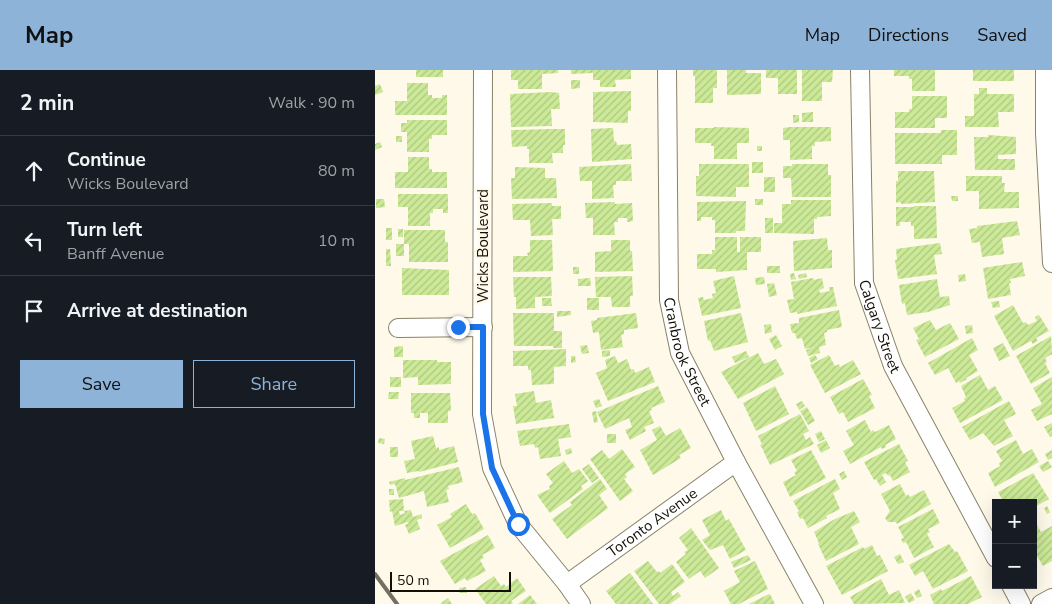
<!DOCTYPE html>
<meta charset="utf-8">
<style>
body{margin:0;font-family:"Nunito Sans",sans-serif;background:#242831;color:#f1f3f6}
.controls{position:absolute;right:15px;bottom:15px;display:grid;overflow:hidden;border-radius:0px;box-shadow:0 5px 20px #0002}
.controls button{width:45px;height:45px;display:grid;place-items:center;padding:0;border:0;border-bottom:1px solid #363941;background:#171b24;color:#f1f3f6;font:25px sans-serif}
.scale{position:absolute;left:15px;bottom:12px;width:121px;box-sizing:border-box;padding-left:5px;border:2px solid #120f07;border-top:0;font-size:14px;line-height:18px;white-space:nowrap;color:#120f07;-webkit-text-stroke:4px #fef9e9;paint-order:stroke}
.stop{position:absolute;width:15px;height:15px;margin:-11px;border:4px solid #1a73e8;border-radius:50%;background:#fff}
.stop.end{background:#1a73e8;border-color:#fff;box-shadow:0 1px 5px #0008}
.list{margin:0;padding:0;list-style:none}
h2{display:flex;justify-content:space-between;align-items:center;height:65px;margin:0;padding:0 20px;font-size:21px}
h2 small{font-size:16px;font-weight:400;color:#9ea1a6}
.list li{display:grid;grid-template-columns:32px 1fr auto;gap:15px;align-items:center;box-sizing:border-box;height:70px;padding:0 20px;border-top:1px solid #363941}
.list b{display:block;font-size:19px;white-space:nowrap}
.list p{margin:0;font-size:16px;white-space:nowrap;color:#9ea1a6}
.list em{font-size:16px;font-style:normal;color:#9ea1a6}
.actions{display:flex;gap:10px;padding:15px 20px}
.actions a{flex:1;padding:11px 0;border:1px solid #8db3d8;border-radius:0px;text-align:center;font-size:18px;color:#8db3d8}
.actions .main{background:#8db3d8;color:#111}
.icon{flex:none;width:28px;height:28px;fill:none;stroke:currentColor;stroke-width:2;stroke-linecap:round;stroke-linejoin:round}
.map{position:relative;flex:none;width:677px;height:534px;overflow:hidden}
header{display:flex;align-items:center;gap:30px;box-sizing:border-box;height:70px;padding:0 25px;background:#8db3d8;color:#111}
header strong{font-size:24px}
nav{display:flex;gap:28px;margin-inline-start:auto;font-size:18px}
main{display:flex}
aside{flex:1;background:#171b24}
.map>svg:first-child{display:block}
</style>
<header>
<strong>Map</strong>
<nav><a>Map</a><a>Directions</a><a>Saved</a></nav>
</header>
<main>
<aside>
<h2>2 min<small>Walk · 90 m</small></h2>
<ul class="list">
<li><svg class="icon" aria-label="ahead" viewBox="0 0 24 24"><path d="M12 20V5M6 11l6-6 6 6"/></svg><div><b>Continue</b><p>Wicks Boulevard</p></div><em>80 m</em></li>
<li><svg class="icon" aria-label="left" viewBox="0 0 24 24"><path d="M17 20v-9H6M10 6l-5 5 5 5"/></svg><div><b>Turn left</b><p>Banff Avenue</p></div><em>10 m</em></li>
<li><svg class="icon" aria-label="arrive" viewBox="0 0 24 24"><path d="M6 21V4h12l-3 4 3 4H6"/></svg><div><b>Arrive at destination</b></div></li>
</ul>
<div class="actions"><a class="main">Save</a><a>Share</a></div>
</aside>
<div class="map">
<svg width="677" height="534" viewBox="0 0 677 534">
<defs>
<pattern id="building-hatch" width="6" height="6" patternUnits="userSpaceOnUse" patternTransform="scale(1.25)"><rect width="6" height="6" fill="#cbe997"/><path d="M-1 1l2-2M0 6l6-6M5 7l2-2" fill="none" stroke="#adc781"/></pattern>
</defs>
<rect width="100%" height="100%" fill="#fef9e9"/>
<g fill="url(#building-hatch)">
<rect x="41" y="0" width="27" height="7"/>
<polygon points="136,0 183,0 183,3 167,4 167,19 143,19 143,10 136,10"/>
<polygon points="196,0 256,0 256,9 240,10 241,17 225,17 225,10 218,10 218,3 196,4"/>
<polygon points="318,0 342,0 342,18 338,18 338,33 320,33 320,6 318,6"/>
<polygon points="352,0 371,0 371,3 386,3 386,24 352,25"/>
<polygon points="391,0 422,0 422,24 403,24 403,8 391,8"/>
<polygon points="427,0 458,0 457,12 447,12 447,31 427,31"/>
<polygon points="519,0 560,0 560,21 537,21 537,9 534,9 534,6 519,6"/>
<rect x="598" y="0" width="41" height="11"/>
<polygon points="196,10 205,10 205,18 196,19"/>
<polygon points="32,13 53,13 53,25 57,25 57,28 67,28 67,25 72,25 72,45 20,45 20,31 32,31"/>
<polygon points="5,14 8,22 0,25 0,16"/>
<polygon points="604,18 612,18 612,24 639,24 639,42 623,42 624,57 590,57 590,46 599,46 599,24 604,24"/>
<polygon points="256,21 256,41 253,41 253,53 218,52 218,22"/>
<polygon points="176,22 184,23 185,39 176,39 177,56 136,57 135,24"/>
<polygon points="537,26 572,26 572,48 560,48 560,58 520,58 520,42 534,42 534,39 537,39"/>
<polygon points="438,42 438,52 427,52 427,43"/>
<polygon points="418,45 424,45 424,52 418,53"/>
<polygon points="32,50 72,50 72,65 57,65 57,69 54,69 54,82 32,82 32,62 26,62 26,53 32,53"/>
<polygon points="339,57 374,58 374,73 362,73 362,89 339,89 339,76 336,76 336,73 320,73 320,58 339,58"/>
<polygon points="415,57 456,57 456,71 440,72 440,76 437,76 437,89 415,90 415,70 408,70 408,58"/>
<polygon points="238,58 239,71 241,71 242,75 256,74 257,89 217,92 216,59"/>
<polygon points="177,59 190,59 190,75 188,75 188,83 177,83 178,93 154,93 154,79 152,79 152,76 137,77 136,60"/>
<polygon points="566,60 582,60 582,85 567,85 567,94 520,94 520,63 566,63"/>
<polygon points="613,65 641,67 641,84 623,85 623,89 640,89 640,100 600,100 599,67 613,67"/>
<rect x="21" y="66" width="6" height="6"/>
<polygon points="5,72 7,77 0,80 0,74"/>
<rect x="382" y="76" width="5" height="5"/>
<polygon points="33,87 54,87 54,99 57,99 57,102 72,102 72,118 20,118 20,102 33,102"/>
<rect x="377" y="92" width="11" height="11"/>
<polygon points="256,94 257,111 241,111 241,115 238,115 239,128 217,129 217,111 205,111 204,97"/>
<polygon points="324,94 374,94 374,117 361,117 361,127 321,126 321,106 324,106"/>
<polygon points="417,94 453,94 453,105 456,105 456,127 417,127 416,108 408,108 408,96 417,96"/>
<polygon points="140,97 170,98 170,108 181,108 182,128 137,129 136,108 140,108"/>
<polygon points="523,101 559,101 560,132 526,134 526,132 521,133 521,111 523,111"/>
<polygon points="591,106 627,106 627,113 630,113 629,122 644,122 644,138 604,139 604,121 591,121"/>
<rect x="389" y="107" width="11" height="15"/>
<polygon points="23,124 73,124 73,143 68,143 68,139 58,139 58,143 55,143 55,156 33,156 33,137 23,137"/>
<polygon points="576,126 583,126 583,131 577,131"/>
<polygon points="1,129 9,129 10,137 1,138"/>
<rect x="380" y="129" width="8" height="6"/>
<polygon points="416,130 456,130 456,146 442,147 442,149 439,149 439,164 399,163 399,153 407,153 407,134 416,134"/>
<polygon points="371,131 370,161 361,161 361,163 340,163 340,150 337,150 337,147 326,147 326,151 322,151 322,132"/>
<polygon points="240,132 240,134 257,133 258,151 252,152 252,148 243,148 243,152 239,152 240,165 218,165 218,148 211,148 210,133"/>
<polygon points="177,133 177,136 186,136 186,149 177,149 178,165 156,166 155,150 138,150 137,134"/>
<polygon points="539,136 561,136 562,168 539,169 539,156 536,156 536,152 525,152 525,156 521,156 521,137 539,137"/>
<rect x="390" y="148" width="8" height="15"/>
<polygon points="642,151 645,165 627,168 629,184 607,187 605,172 597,173 594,159 602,158 602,156"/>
<rect x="11" y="158" width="6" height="12"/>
<rect x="23" y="159" width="5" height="8"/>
<polygon points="29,160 70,160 70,172 73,172 73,192 34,192 34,174 29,174"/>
<polygon points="340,167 362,167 362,182 365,182 365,167 386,167 386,182 372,182 372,200 341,202 341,199 322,199 322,184 337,184 337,180 340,180"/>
<polygon points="452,168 453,180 457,180 457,198 419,201 418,171"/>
<polygon points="155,170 177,170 178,201 138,202 138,186 153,186 152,183 155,182"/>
<polygon points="236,170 255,170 255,181 257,181 258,201 220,202 220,182 236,181"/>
<polygon points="565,173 567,184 559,185 562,204 523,209 520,190 522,190 521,179"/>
<rect x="21" y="174" width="8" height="12"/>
<polygon points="11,179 15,179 16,196 11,196"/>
<polygon points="647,192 650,206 635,209 636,213 634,213 636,225 613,229 608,198"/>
<rect x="392" y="196" width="13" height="7"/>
<rect x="198" y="197" width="6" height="7"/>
<polygon points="27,198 74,200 74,225 27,225"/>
<polygon points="419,203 421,209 416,210 415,204"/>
<polygon points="431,203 432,207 424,209 423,205"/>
<polygon points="590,204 591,211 584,212 583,205"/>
<polygon points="257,206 258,226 255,226 255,237 237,237 236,227 221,227 220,207"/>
<polygon points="359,206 366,238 327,246 323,228 328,227 329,230 338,228 337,224 341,223 338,211"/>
<polygon points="138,207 176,207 177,226 160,227 160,238 141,239 141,227 139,227"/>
<polygon points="389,207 390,214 381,215 380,208"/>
<polygon points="215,208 216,216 203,216 203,209"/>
<polygon points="438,208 439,210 447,208 449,218 444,220 445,223 455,221 454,217 458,217 462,236 422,244 422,242 415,243 412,230 419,229 416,212"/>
<polygon points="562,209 565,227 574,226 575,235 553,242 532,245 530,233 527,234 524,215"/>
<polygon points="399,213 402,225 394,227 392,214"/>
<polygon points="167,228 176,228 177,236 167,236"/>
<rect x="212" y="228" width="12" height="12"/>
<polygon points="624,231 625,237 618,238 616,232"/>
<polygon points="638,235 648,253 651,252 653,255 662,251 660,247 664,245 674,261 661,268 663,271 658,274 656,271 638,281 619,246"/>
<polygon points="464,240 467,257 452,260 452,262 449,263 451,275 444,277 445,283 433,286 431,280 439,277 430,279 427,268 422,269 420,263 417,263 415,254 424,253 424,248"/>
<polygon points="182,241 196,241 196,245 182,247"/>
<polygon points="138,243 179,243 179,261 187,261 187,278 178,278 178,276 139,276"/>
<polygon points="261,243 263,258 249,260 249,264 246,265 248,277 226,280 224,262 218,263 216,251 222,250 222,248"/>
<polygon points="366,243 373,272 339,281 335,270 333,271 329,251"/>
<polygon points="555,250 561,260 575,253 584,269 550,287 541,270 544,269 538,258"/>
<polygon points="396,254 397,262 390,264 389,255"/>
<polygon points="597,255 598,263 591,264 590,256"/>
<polygon points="401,265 407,276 400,280 394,269"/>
<polygon points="676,266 677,284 670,288 672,292 670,293 675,303 656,314 641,286"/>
<polygon points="597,268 603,280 594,285 603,301 591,308 592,309 585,313 584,311 581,313 573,298 560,305 553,293"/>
<polygon points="628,273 635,286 624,291 618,278"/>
<polygon points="212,275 214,283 207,284 205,276"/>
<polygon points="28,276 28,287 19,287 19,277"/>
<polygon points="191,279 191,296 179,297 179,314 157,315 156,300 153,300 153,296 138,296 138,281"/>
<polygon points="235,280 235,286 227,287 227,281"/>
<polygon points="371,281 374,287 360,293 357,287"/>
<polygon points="383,283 389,294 401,289 409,304 363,329 346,302"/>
<polygon points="440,285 443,289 436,293 434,288"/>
<polygon points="454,285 460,296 464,294 465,297 478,290 486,304 450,323 435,295"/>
<polygon points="196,286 200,286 201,292 196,293"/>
<polygon points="240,286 243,293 252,289 256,300 259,299 260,303 274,297 280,312 233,331 221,303 232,298 230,290"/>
<polygon points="28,290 62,290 62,292 76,292 76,314 43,315 43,307 28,308"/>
<polygon points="605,305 613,320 620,316 628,330 585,353 577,338 590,331 589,329 591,327 586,316"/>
<rect x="15" y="307" width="11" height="10"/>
<polygon points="677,307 677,344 662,351 656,340 667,334 658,318"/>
<polygon points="488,309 497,325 494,326 500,338 473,352 468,342 464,344 455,327"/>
<polygon points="283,316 290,332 276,338 277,340 274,341 279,353 269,357 271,361 255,370 250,360 257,357 254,348 230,359 222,342"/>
<polygon points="400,316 414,344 381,361 368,333"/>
<polygon points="159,321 161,333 176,330 179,348 141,354 138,336 142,336 140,324"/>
<polygon points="14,322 24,322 23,329 13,329"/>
<polygon points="36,323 75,323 76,341 73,341 73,353 53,353 53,343 45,343 45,348 39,348 39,343 36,343"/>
<polygon points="224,329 227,336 221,338 218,331"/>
<polygon points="427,331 430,336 424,340 421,334"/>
<polygon points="634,331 641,344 629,350 638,366 619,376 608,363 595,370 587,357"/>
<polygon points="432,337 440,351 433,355 425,341"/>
<polygon points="221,341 223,352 219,353 217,342"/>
<polygon points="425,344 434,361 428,364 431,370 435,367 439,374 395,395 387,378 385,375 387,374 383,366"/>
<polygon points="490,350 496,362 498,360 500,362 514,355 521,369 510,375 511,377 507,379 506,377 475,394 468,381 479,375 471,361"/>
<polygon points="677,353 677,366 675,367 669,357"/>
<polygon points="194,354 196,367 183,369 186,386 165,389 163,377 160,378 159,374 145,376 142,361"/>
<polygon points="285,356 291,366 305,358 316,378 304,385 306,388 278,405 265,380 282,370 277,360"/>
<polygon points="446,361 450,369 444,372 440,364"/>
<rect x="232" y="364" width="9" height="9"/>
<polygon points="58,366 61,378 64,377 64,380 79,376 83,392 44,402 43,401 32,403 29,391 40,389 36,371"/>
<polygon points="4,368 10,369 9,374 3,373"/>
<polygon points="451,370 455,378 446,383 442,375"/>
<polygon points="641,370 648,384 657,379 664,392 620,417 613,403 625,396 624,393 627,391 621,381"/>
<polygon points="524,374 533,391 530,392 535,402 518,411 515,405 513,406 511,403 507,405 511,412 505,416 501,409 499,410 489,392"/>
<rect x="15" y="377" width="8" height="10"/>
<polygon points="196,378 197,383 191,385 190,380"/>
<polygon points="247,379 260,397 250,404 252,407 249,409 258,421 245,431 215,389 227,380 234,389"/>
<polygon points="436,380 451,408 415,427 408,412 421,405 419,402 422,401 416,390"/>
<polygon points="677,380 677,388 673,390 670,384"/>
<polygon points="189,391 197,403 204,399 213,411 206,416 208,419 175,443 162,425 175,419 174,416 178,413 171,404"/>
<polygon points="673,391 677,397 668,402 664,396"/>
<polygon points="214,394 224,408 217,413 207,399"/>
<polygon points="84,397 88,412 73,416 74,419 71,420 74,432 52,437 49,421 24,428 20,414 15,415 14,412 30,408 30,410"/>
<polygon points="469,401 472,407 467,410 464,404"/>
<polygon points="658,403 674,429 658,438 658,433 629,433 623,422"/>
<polygon points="225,409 232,419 224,425 233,438 192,469 177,449 197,435 195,432"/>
<polygon points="460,409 465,419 458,423 465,439 451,446 452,448 433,458 428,448 425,449 422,442 424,441 418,431"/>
<polygon points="525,414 531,426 533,424 535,427 549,420 556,434 522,454 521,452 513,452 510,448 515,441 506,424"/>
<rect x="14" y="419" width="5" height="6"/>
<polygon points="28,429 29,441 24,441 25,445 30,443 29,441 36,440 38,447 47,444 47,448 42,450 45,459 34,464 30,455 34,453 33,452 20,456 17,441 15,442 14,430"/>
<polygon points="91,434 97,444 100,443 109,459 75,478 62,455 77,447 75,444"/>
<polygon points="672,436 675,442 672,444 669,438"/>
<polygon points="558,439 565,453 553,459 555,462 552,464 559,477 539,488 531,472 528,473 526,469 529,468 523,457"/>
<polygon points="346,440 351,451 354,449 371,480 355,489 348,475 335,480 327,470 335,465 327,450"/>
<polygon points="479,441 485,452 476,457 484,474 451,491 443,474 444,473 439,462 458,450"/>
<polygon points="658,448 666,462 677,456 677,491 668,496 658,479"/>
<polygon points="316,458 344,498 330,508 325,501 314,509 301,492 311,484 309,482 313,480 304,468"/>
<polygon points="113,465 120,478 107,485 109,488 105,490 111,501 92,511 90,508 80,514 65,491"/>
<polygon points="574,474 580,482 582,481 593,501 558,519 548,501 540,506 534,495"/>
<polygon points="497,475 502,486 505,485 513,501 467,525 451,496 488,477 489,479"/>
<polygon points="525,484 529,492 523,494 519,487"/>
<polygon points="373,485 376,490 359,498 356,492"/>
<polygon points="273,491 282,502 284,501 285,503 297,494 310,512 296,522 298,526 303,522 306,526 295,534 284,534 259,501"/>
<polygon points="380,491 393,519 364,534 356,534 349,521 365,512 359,501"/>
<polygon points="255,503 278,534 241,534 231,521"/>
<polygon points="119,506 126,516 129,514 131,517 142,508 151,521 136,531 138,533 136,534 111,534 100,519"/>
<polygon points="596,506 607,527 593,534 559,534 555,525 566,519 567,521"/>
<polygon points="506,509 514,525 524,520 530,533 479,534 475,527"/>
<polygon points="91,517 92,523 85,523 84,518"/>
<polygon points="544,519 547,526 542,528 539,522"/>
<polygon points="536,523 540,530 534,533 530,527"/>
<polygon points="395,524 400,534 374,534 392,525"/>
<polygon points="155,525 162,534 143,534"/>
<polygon points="73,528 77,534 67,534 66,533"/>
</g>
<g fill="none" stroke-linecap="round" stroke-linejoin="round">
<g stroke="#898269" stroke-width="20">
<g id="minor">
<polyline points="108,0 107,344 117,398 143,454 192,514 206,534"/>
<path id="s1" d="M292,0L294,230L305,283L361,392L439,534"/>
<path id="s2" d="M485,0L489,213L518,296L621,488"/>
<polyline points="670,0 670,63 677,193"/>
<polyline points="23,258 108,257"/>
<path id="s3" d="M192,514L361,392"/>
<polyline points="636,515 646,534"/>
<polyline points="666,534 677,528"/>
</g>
</g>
<use href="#minor" stroke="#fff" stroke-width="18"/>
<polyline stroke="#726e63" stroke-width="4" points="0,504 22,534"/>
</g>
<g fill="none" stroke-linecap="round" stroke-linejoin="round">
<polyline stroke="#1a73e8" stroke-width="6" points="83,257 108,257 108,344 117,398 143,454"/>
</g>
<g text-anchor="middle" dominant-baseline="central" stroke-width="5" stroke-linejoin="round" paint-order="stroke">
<g font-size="15" fill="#120f07" stroke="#fef9e9">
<text transform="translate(108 176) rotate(-90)">Wicks Boulevard</text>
<text stroke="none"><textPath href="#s2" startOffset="259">Calgary Street</textPath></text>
<text stroke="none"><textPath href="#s1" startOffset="285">Cranbrook Street</textPath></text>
<text stroke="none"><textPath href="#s3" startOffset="105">Toronto Avenue</textPath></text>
</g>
</g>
</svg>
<div class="controls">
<button>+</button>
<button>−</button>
</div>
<div class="scale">50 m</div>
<div class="stop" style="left:143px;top:454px"></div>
<div class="stop end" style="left:83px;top:257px"></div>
</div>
</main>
